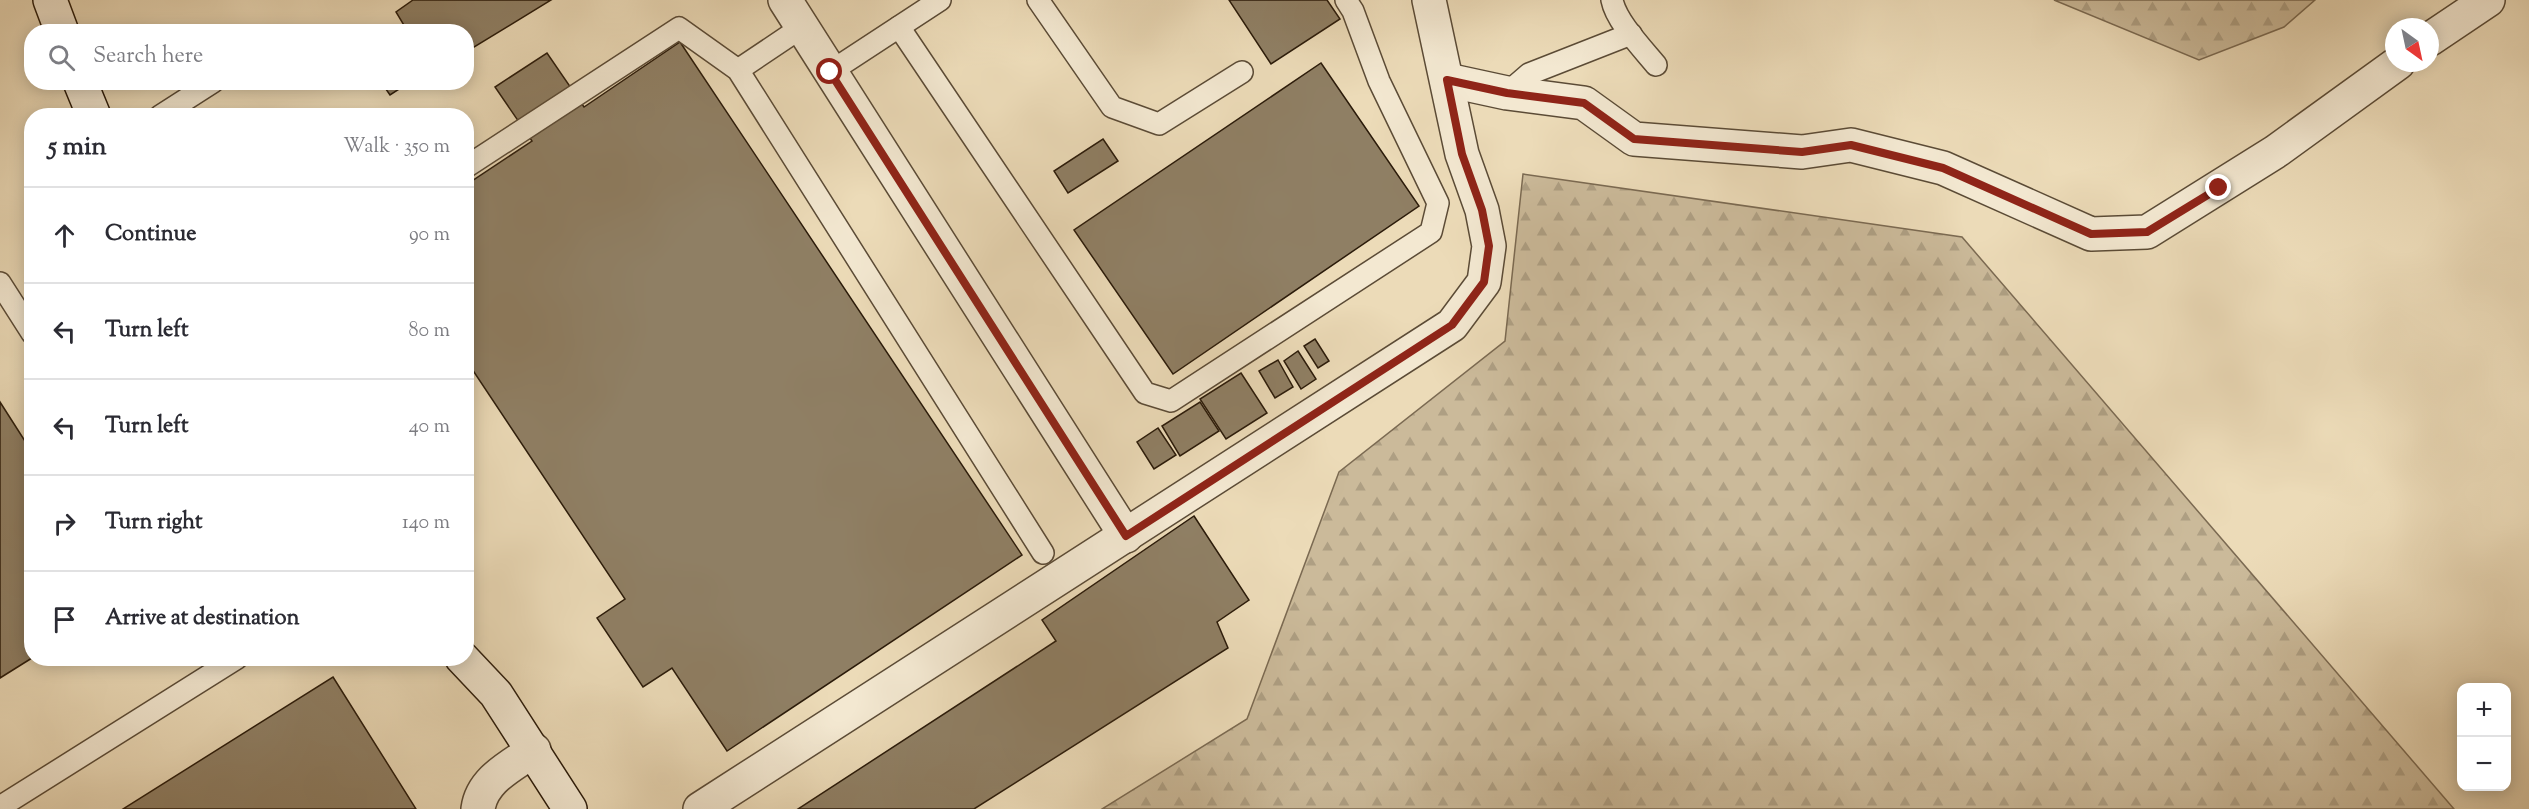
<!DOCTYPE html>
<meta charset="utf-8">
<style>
body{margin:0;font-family:"Sorts Mill Goudy",serif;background:#f2f2f3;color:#2b2b33}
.controls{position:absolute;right:18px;bottom:18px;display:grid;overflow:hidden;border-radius:12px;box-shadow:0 3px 15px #0003}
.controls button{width:54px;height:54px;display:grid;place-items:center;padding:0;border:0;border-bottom:2px solid #e1e1e2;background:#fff;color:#2b2b33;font:30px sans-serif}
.compass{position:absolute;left:2385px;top:18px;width:54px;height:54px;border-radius:50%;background:#fff;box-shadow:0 3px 15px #0003;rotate:147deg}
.stop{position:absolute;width:18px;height:18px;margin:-14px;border:4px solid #8f2418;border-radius:50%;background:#fff}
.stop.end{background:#8f2418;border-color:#fff;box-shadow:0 2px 6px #0008}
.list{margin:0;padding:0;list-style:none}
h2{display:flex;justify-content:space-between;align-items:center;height:78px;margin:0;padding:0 24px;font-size:26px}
h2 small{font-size:20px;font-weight:400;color:#7c7c81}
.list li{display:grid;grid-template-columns:39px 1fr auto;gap:18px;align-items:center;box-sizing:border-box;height:96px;padding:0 24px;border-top:2px solid #e1e1e2}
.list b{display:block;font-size:22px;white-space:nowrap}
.list em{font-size:20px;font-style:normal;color:#7c7c81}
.icon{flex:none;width:33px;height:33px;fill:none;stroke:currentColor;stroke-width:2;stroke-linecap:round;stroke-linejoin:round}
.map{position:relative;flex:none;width:2529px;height:809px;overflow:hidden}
.search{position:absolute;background:#fff;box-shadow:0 3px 15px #0003;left:24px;top:24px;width:450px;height:66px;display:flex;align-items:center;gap:15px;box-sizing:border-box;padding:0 21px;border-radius:24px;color:#7c7c81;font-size:22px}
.panel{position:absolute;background:#fff;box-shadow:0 3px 15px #0003;left:24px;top:108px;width:450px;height:558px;border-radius:24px}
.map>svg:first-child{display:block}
</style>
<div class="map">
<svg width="2529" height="809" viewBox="0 0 2529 809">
<defs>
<pattern id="forest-firs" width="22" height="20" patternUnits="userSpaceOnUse" patternTransform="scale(1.5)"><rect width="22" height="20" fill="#cbba9a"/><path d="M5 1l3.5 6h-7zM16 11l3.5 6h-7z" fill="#ae9f83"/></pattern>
</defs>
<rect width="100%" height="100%" fill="#ecdbb8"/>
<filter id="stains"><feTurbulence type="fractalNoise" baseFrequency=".00333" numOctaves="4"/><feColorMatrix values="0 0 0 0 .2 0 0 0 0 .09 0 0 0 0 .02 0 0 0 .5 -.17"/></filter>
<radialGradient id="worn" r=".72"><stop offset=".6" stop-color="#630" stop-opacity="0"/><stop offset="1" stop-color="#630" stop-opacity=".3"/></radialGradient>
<g fill="url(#forest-firs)" stroke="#7b6a52" stroke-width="1.5">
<polygon points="2054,0 2315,0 2284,27 2199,60"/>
<polygon points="1523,174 1962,237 2454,809 1102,809 1247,719 1339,472 1505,341"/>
</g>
<g fill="#8f7f64" stroke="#2b1b0a" stroke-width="1.5">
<polygon points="413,0 551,0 466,52 466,32 408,32 396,12"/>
<polygon points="1229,0 1327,0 1340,19 1271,64"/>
<polygon points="680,42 1022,555 727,751 672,668 643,687 597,618 625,599 466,360 466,185 532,141 495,87 547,53 584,107"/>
<polygon points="1321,63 1419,206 1173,374 1074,230"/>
<polygon points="381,82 410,82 390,95"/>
<polygon points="1103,139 1118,161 1068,193 1054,171"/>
<polygon points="1315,339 1329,361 1318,368 1304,346"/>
<polygon points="1298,351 1316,379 1301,389 1284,361"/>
<polygon points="1278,360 1293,387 1275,398 1259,371"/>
<polygon points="1241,373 1267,413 1226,439 1200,399"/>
<polygon points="0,402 32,452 32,658 0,678"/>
<polygon points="1200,402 1219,431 1180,456 1162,426"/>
<polygon points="1158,428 1176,455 1154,469 1137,442"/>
<polygon points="1194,516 1249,600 1217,622 1228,648 974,809 798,809 1056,641 1042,620"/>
<polygon points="333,677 416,809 123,809"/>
</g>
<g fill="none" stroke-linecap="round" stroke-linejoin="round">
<g stroke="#5b4b36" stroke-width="24">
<g id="lane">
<polyline points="1038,0 1112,107 1159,124 1242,72"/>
<path d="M1612,0C1616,21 1642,48 1656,65"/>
<polyline points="899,27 1145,393 1171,401 1431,232 1438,203 1379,81 1353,11 1346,0"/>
<polyline points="738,70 802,27"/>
<polyline points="830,72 940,0"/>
<polyline points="1507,93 1529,74 1631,34"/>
<polyline points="160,116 213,82"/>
<polyline points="466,167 679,28 738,70 1043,553"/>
<polyline points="0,283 32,333"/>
<polyline points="0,807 237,658"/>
</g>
</g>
<g stroke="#5b4b36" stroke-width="36">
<g id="street">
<polyline points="785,0 1126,536"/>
<polyline points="2430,39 2488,0"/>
<polyline points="1447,80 1507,93 1584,103 1634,139 1802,152 1851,145 1943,168 2091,234 2147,232 2275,152 2398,63"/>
<path d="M478,809C482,779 512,766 534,750"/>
<polyline points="700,809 1452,325 1484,282 1489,246 1482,210 1462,154 1429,0"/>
</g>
</g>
<g stroke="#2b1b0a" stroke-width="36">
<g id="secondary">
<polyline points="50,0 62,32"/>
<polyline points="80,82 94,116"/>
<polyline points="462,658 496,694 570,809"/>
</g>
</g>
<use href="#lane" stroke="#f3e8d1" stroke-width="21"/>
<use href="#street" stroke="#f3e8d1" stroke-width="33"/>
<use href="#secondary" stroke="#f3e8d1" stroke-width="33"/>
</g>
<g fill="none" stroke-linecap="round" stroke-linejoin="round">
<polyline stroke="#8f2418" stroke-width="8" points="830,72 1126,536 1452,325 1484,282 1489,246 1482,210 1462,154 1447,80 1507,93 1584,103 1634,139 1802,152 1851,145 1943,168 2091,234 2147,232 2219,188"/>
</g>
<rect width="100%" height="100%" filter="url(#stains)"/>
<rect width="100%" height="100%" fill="url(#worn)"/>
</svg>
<div class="controls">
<button>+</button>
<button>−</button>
</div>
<svg class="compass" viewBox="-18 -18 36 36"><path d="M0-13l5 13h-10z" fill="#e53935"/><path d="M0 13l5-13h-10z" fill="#7c7c81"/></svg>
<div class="stop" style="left:830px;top:72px"></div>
<div class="stop end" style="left:2219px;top:188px"></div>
<div class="search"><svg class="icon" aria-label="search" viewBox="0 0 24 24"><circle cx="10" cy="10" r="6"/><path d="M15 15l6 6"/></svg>Search here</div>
<section class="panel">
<h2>5 min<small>Walk · 350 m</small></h2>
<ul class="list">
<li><svg class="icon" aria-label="ahead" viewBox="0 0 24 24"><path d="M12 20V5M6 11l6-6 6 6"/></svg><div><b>Continue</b></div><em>90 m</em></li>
<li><svg class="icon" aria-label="left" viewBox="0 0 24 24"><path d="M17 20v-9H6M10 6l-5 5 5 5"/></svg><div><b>Turn left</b></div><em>80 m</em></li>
<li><svg class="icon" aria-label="left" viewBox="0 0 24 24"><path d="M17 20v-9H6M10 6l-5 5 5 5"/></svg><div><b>Turn left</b></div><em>40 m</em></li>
<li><svg class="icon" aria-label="right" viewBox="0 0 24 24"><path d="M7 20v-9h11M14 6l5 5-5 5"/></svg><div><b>Turn right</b></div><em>140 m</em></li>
<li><svg class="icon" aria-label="arrive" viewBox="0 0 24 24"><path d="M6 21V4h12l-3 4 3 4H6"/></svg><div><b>Arrive at destination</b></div></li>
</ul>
</section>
</div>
